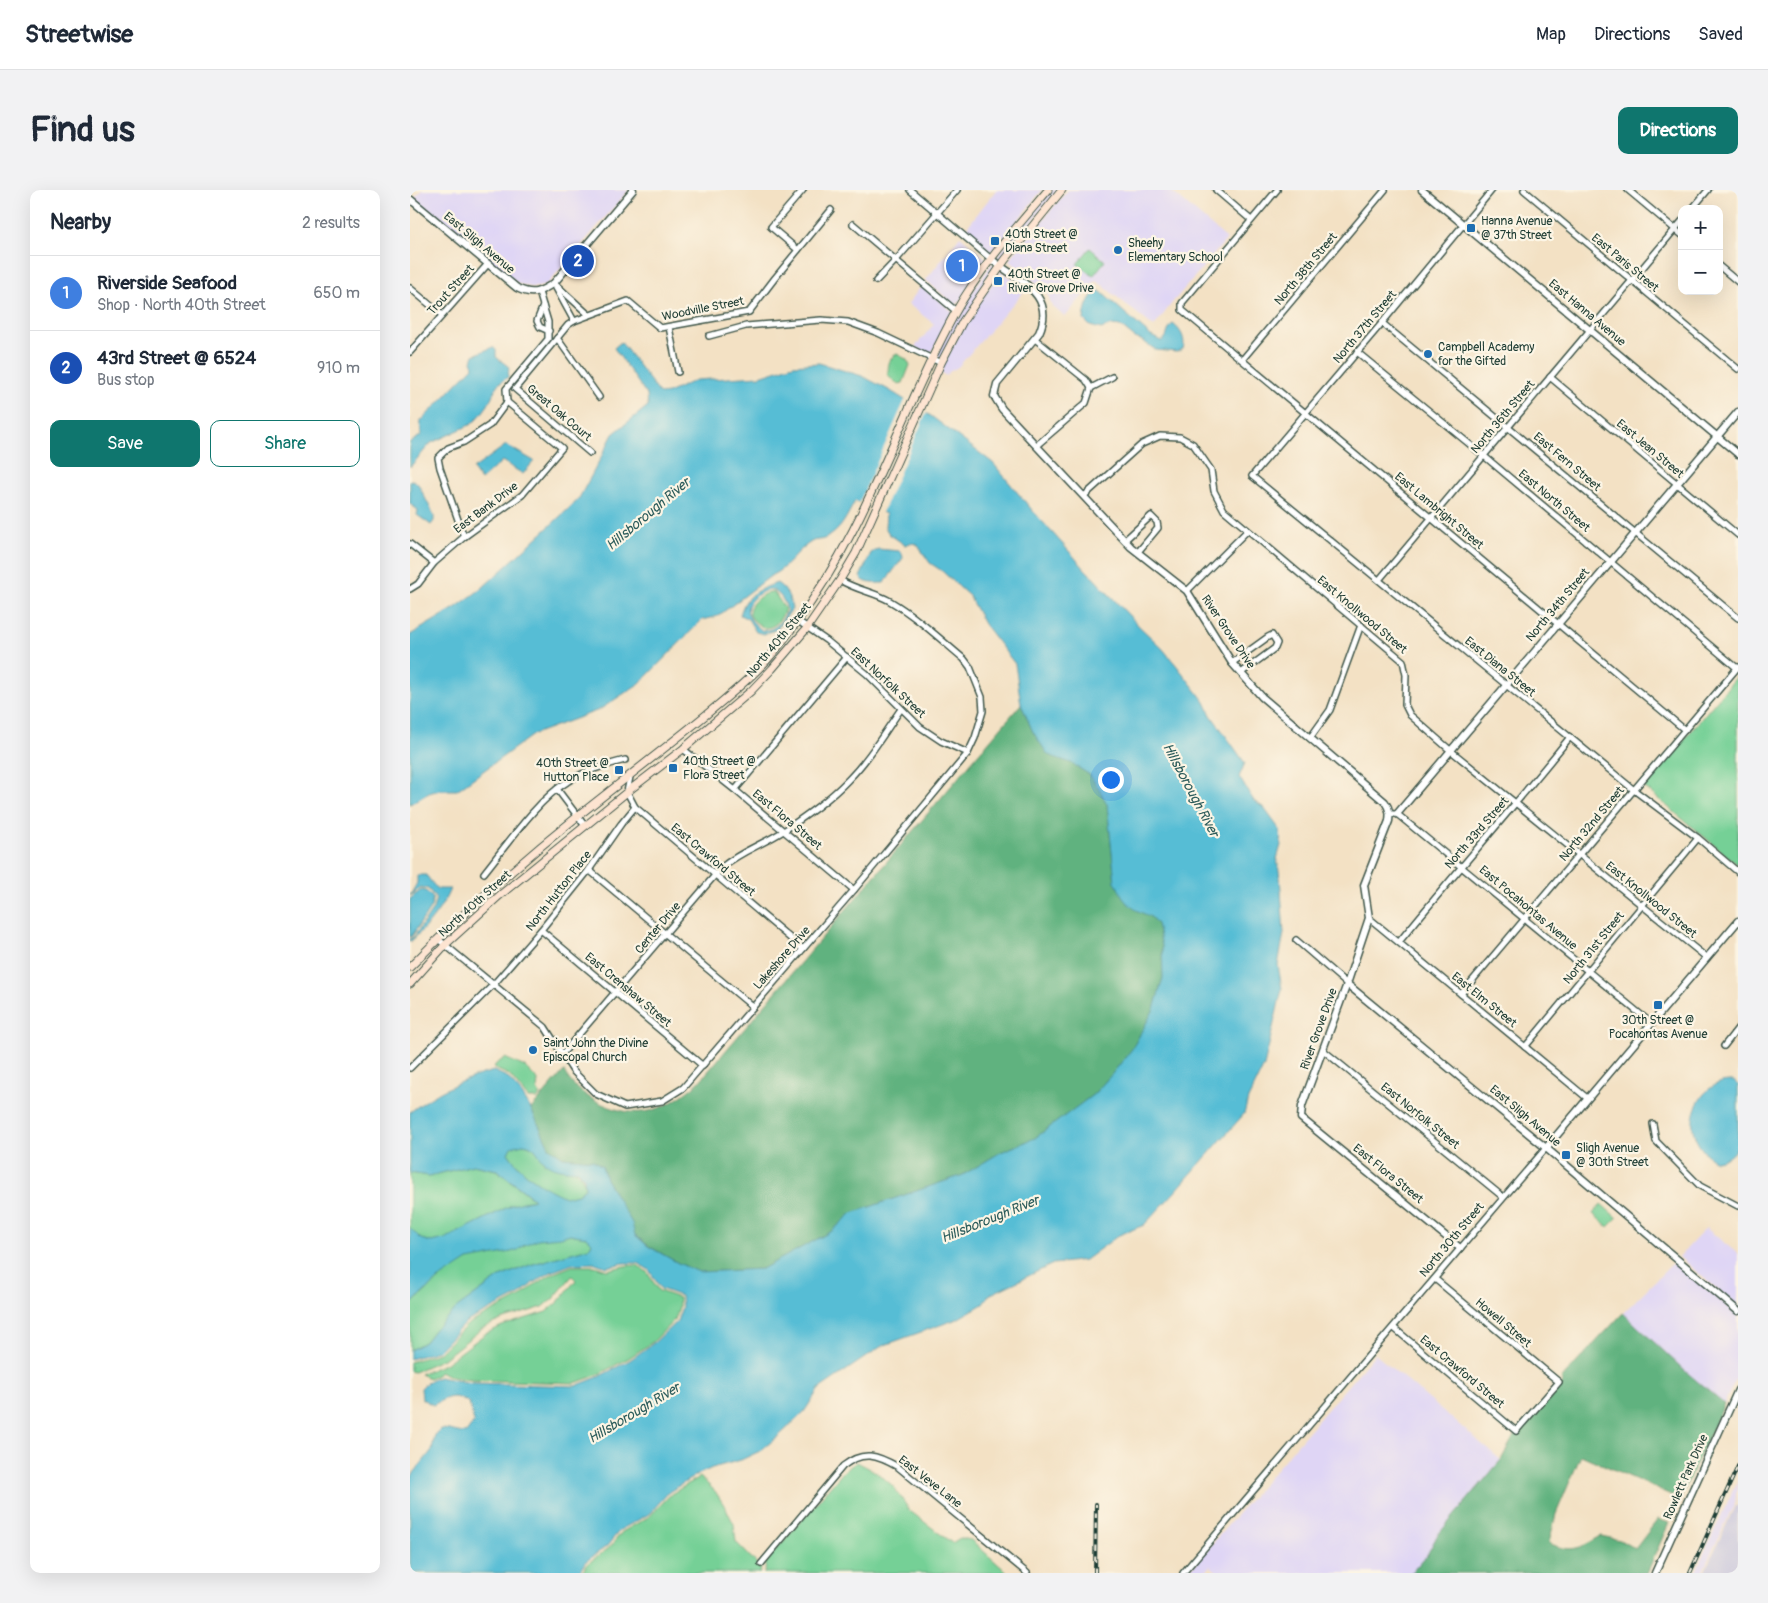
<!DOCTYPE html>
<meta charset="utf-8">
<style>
body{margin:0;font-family:Pangolin,sans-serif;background:#f2f2f3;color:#1f2937}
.controls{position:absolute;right:15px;top:15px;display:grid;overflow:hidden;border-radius:10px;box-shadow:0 5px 20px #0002}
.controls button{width:45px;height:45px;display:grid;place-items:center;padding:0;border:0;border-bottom:1px solid #e0e1e3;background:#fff;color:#1f2937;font:25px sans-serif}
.you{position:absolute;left:700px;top:589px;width:18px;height:18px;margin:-12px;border:4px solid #fff;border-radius:50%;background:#1a73e8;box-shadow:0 0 0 8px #1a73e833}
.badge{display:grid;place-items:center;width:32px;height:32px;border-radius:50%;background:#0f766e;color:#fff;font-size:16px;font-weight:700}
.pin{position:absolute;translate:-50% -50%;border:2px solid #fff;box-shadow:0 1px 5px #0006}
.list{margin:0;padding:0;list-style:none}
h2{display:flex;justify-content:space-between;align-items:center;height:65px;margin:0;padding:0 20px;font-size:21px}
h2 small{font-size:16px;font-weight:400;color:#747a83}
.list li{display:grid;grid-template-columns:32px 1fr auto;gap:15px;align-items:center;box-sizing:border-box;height:75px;padding:0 20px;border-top:1px solid #e0e1e3}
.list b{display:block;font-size:19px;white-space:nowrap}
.list p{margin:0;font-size:16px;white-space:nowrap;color:#747a83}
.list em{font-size:16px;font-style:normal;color:#747a83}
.actions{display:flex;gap:10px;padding:15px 20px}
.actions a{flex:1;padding:11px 0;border:1px solid #0f766e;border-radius:10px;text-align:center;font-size:18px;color:#0f766e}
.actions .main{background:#0f766e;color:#fff}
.map{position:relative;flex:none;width:1328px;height:1383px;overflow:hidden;border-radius:10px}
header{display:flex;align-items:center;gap:30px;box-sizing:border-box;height:70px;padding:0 25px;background:#fff;border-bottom:1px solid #e0e1e3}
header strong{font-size:24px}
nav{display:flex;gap:28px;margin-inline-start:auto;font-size:18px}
.intro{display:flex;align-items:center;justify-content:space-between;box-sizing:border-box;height:120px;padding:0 30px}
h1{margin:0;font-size:35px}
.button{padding:12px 22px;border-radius:10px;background:#0f766e;color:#fff;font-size:18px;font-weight:700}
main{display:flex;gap:30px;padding:0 30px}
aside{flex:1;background:#fff;border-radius:10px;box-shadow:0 5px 20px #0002}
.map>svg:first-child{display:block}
</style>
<header>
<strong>Streetwise</strong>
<nav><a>Map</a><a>Directions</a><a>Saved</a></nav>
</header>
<div class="intro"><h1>Find us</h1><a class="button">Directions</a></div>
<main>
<aside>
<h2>Nearby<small>2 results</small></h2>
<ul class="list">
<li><span class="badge" style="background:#3f7fe0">1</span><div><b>Riverside Seafood</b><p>Shop · North 40th Street</p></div><em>650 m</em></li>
<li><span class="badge" style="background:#1a4fb4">2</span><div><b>43rd Street @ 6524</b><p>Bus stop</p></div><em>910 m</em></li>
</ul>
<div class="actions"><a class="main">Save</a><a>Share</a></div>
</aside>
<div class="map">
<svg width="1328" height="1383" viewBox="0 0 1328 1383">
<rect width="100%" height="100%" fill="#fcf5e5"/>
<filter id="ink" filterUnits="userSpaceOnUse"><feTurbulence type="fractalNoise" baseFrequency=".02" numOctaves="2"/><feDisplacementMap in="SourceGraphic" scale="10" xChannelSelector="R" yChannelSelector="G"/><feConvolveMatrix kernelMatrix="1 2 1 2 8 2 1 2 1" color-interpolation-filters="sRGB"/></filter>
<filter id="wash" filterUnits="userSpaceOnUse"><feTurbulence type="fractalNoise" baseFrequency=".0096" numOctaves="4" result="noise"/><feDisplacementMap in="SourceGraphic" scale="20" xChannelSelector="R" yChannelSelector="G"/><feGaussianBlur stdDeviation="1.12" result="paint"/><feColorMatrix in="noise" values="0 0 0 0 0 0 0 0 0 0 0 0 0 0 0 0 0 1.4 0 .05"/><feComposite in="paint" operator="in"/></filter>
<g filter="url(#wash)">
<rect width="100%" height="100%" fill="#f3e1c4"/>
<g fill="#dfd5f5">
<polygon points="12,0 219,0 138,93 129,97 120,97 109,94 100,88 4,9"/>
<polygon points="586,0 632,0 581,64 554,41"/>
<polygon points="640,0 648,0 590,72 586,68"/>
<polygon points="658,0 760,0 817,49 762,113 744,137 686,90 655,127 642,116 637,102 599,70"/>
<polygon points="550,46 577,69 546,116 516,90"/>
<polygon points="582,73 587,78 530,169 525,167 550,120"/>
<polygon points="591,81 616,99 548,177 539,182 536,186 530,181 557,130"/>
<polygon points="512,95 543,122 520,165 505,157 524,134 498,114"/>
<polygon points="1296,1038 1328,1064 1328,1117 1269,1067"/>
<polygon points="1265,1071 1328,1125 1328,1185 1314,1214 1274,1180 1213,1123"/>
<polygon points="965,1164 1091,1270 1027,1346 1017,1365 1001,1383 809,1383 800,1376 793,1383 777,1383"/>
<polygon points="1328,1289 1325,1313 1292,1383 1285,1383"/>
</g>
<polygon fill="#c3c1db" points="1328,1304 1328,1383 1294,1383 1325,1316 1327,1316"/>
<g fill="#75d096" stroke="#4a8665">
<polygon points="680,58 695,71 683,86 667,74"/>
<path d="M487,164L496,169L500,175L493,193L488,194L478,186C478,177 478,168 487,164Z"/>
<path d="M359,402H364L375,419C371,430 365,438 354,438C350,435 343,431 341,427C334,416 351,405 359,402Z"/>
<polygon points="1328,485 1328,675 1234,597"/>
<polygon points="95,868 115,877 128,890 127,900 131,904 126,910 125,908 118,908 99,885 83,878 86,874"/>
<path d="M113,954C124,955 129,963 134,973C154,977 172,975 175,998L168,1004L154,1008C133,997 111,984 98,963L101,956Z"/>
<polygon points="63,975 86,980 124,1009 102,1015 35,1049 21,1052 11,1049 0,1038 0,983 19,986"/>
<polygon points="1191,1014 1207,1028 1198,1037 1183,1024"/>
<path d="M160,1044L176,1047L182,1053L179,1058L120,1075L90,1087L47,1118L25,1139L15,1152L0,1160V1115C18,1100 36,1080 58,1070C70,1064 86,1064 99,1062C110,1061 116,1052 127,1049C138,1046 149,1048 160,1044Z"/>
<polygon points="227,1075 237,1082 249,1101 269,1108 269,1117 265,1129 244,1151 219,1168 187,1185 165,1193 61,1190 41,1187 30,1181 27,1185 19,1188 10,1184 35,1174 75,1144 92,1136 136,1122 148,1112 166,1090 162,1086 144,1108 133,1117 91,1130 73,1138 33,1169 4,1182 0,1181 0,1172 29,1163 58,1134 110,1107 124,1095 142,1084 162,1076 185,1076 197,1080 214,1076"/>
<polygon points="447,1272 466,1282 483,1296 500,1321 542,1353 550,1348 561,1350 598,1383 353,1383 355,1381 356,1371 435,1280"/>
<polygon points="290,1287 305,1301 314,1315 324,1334 326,1352 351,1378 350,1383 172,1383 177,1374 199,1358 212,1342 240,1326 261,1304"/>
</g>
<g fill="#60b27f" stroke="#40785a">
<path d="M611,514L623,542L638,564L661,573L680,585L690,601L697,614L705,692L726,720L741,727L747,734L752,756L753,788L744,819L722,859L702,884L684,904L625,948L591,962L553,985L442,1023L422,1041L352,1079L289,1082L268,1073L239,1056L225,1045L221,1033L196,989L192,976L183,970L153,967L139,957L121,919L154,881C159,893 173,904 184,910C228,933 254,922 289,892Z"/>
<path d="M1213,1123L1274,1180L1314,1214L1270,1309L1171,1265L1146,1324L1139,1353C1162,1364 1170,1358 1191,1346L1210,1350L1225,1359L1248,1329L1259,1333L1237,1383H1001L1017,1365L1027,1346L1091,1270L1105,1244L1107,1245L1153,1192L1151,1189Z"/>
</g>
<g fill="#57bdd5" stroke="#3b7d84" fill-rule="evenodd">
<path d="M687,101H690L741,146L751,151C759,149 756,138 763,134C771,140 776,149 773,159L767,162L746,160L731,150L725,148L710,136L702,135L691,139L680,136L674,130C675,119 677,109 687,101Z"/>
<path d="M211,152L250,204L258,203L286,190L350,186L383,175L409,173L452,186L479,200L521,226L583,273L622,320L675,379L730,437L752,458L767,476L795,512L801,525L835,573L829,587L844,611L854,618L870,640L871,655L867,669L870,687L874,743L868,775L872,799L854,876L838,909L834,924L764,1003L734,1035L709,1045L675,1070L643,1074L579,1105L573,1114L547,1129L472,1156L409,1199L394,1222L371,1244L350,1261L331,1270L302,1278L285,1286L259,1302L239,1324L210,1340L197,1356L175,1372L169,1383H0V1288L22,1260L25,1245L31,1239C40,1239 47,1243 56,1243L64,1232L59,1213C44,1203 38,1207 23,1215L12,1209L11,1198L17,1192L29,1187L62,1193L165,1196L188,1187L220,1170L245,1152L267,1131L272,1117L271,1106L251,1099L239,1080L228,1073H214L197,1077L185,1073L162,1074L141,1082L123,1093L109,1105L56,1132L28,1161L0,1169V1160L15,1152L25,1139L47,1118L90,1087L120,1075L179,1058L182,1053L176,1047L160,1044L151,1047L128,1049L114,1055L108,1060L101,1062L58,1070L26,1091L0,1115V1038L11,1049L21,1052L35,1049L102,1015L124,1009L87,980L63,975L19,986L0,983V922C25,903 54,888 84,881L97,887L112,904L121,919L139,957L153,967L183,970L192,976L196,989L222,1033L225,1045L238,1056L268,1073L289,1082L352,1079L422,1041L442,1023L553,985L591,962L625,948L684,904L702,884L722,859L744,819L753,788L752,756L747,734L741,727L726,720L715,711L705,692L697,614L690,601L680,585L661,573L638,565L623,542L611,514L605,474L574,434L559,406L532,381L520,373L507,354L500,353L495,355L479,344L475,337L476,324L445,311C437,326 431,341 416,348C411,351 405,349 401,352C386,361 378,378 362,385L308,426L292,430L230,493L189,520L124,544L47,600H29L19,603L0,614V445L45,418L71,399L168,310L185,279L203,244L238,216L237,205L204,158ZM113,954C128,955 127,967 137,974C146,980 157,980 168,981L174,988L175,998L168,1004L155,1007C133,997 111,984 98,963L101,957Z"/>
<polygon points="83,157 86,160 86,167 99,177 98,187 87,195 78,215 69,227 62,234 21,253 0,277 0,252 6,249 11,245 10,232 63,177 62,171 64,165"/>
<polygon points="96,255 124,271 113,284 92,271 71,290 63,279"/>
<polygon points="3,290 8,294 24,325 24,331 21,335 7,325 8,320 0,314 0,291"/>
<path d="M468,359L490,361L492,363L493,368L474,393C466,393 456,395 450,387L461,363Z"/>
<path d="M367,393C377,400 380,407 382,419L367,439L354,444L346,442L338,429L330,425C336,403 348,400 367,393ZM359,399C369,401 375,411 377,420C373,431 366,440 353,441C330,425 333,409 359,399Z"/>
<path d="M7,685H16L27,699H40C32,719 16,738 0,752V749L4,747L23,719L26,708L18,699L11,697L0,706L7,693Z"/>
<polygon points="11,700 16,701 23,708 21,717 2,746 0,747 0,709"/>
<path d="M1324,891L1328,895V955C1323,965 1316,970 1305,971C1281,955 1275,928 1294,904C1298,900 1303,895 1309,893C1313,891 1320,891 1324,891Z"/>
</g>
<polygon fill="#f3e1c4" points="496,208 517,221 471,325 448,315"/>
</g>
<g filter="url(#ink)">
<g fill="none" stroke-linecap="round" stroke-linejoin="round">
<g stroke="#3f564a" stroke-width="8">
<g id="minor">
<polyline points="500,0 581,69"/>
<polyline points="806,0 841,30"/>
<polyline points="867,0 772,113 772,120 1275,540"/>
<polyline points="1082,0 972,133 842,286 1224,600 1288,648 1328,682"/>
<polyline points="1114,0 1328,179"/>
<polyline points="1218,0 1272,45"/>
<polyline points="1282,19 1298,0"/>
<polyline points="443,34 546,121"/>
<polyline points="388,60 361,37 393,0"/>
<polyline points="1309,76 1328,92"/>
<polyline points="466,91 487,69 547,0"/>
<polyline points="144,93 179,125"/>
<polyline points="0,98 32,125"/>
<polyline points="146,98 164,131"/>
<polyline points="133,116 127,131 130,137 139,141"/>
<polyline points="972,133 1328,428"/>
<polyline points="259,137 268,182"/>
<polyline points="299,146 336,136 411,130 438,132 468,143 531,173"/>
<polyline points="147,148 189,207"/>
<polyline points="625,149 676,190 681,198 676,213 627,255"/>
<polyline points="0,162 77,75"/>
<polyline points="947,162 1074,266 1327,478"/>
<polyline points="832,170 975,0"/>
<polyline points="1140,187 1328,345"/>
<polyline points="681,198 702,187"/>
<polyline points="97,212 96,199 138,149 138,132 129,102"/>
<polyline points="180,263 105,199 158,135 164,131 218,111 250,138 339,122 365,88 421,20"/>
<polyline points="674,306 732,254 750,246 770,247 783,254 801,280 804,301 814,320 993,471 996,485 995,515 1000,525 1040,560 1297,768"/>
<polyline points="54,347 30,278 28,268 38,258 54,252 80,235 97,212"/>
<polyline points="715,350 741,326 747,332 748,338 728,362"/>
<polyline points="0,354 24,373"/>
<polyline points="969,390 1272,31"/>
<polyline points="0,399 8,394 24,373 54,347 112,305 152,258 97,212"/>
<polyline points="777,401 837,341"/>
<polyline points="388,431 417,451 457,484 510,537 531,551 558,563"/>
<polyline points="822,473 858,447 862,445 867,453 865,458 831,483"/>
<polyline points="900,548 920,520 951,435"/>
<polyline points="273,559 325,600 444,700"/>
<polyline points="220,587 217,602 225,617 393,759"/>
<polyline points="147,599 175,636"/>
<polyline points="325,600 437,467"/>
<polyline points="980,624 987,624 1241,833"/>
<polyline points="179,680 343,817"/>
<path d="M74,683C96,656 128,609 157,592C174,581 196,575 215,570"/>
<polyline points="959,728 1177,908"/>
<polyline points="131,740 293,876"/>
<path d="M28,749L135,837L163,881L186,904L215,917L252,911L273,898L444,700L558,563L565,548L573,521L572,507L560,477L554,469C530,449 507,427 480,411C464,402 446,400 430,390"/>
<polyline points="886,750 937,794"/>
<path d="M989,752C1045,683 1104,617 1160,547"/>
<polyline points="1051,804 1328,477"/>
<polyline points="1314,856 1328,838"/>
<polyline points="1115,857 1288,648"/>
<polyline points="913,860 1093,1007"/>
<path d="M153,863L312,677C331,661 354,654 375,640C397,625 420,609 438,590C459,569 474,543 491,519"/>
<polyline points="0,878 84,794 131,740 179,680 211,634 225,617"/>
<polyline points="1243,934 1246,951 1290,996 1328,1016"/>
<polyline points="984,1138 1106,1241 1149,1192 1025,1089"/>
<path d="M351,1374L433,1276C453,1260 467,1265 488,1277L617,1383"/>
<polyline points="773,1383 1136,958"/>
</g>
</g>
<g stroke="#3f564a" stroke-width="9">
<g id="tertiary">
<polyline points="1012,0 1328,264"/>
<path d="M0,9L107,98C123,106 130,102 144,93L223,0"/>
<path d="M581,69C606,90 647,103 629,143L587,194L584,206L592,219L721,357L777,401L822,473L852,507L975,612C980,619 980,624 979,631L954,695L959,728L937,794L892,916L891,928L1050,1058"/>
<polyline points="987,624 1328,222"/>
<polyline points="937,794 1136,958 1328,1121"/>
<polyline points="1136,958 1328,731"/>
<polyline points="1245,1383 1328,1200"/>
</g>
</g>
<g stroke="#3f564a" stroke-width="9">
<g id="secondary">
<path d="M0,777C53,723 109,673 168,626C211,592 254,559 297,524C317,507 340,489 358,469C368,458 377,445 386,433C457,339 489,225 545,123C570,78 605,39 638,0"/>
<polyline points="0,794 35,755 89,706 217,602 273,559 341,501 362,479 397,438 430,390 446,363 531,173 553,131 595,70 652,0"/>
</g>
</g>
<use href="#minor" stroke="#fff" stroke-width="5"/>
<use href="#tertiary" stroke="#fff" stroke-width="6"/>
<use href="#secondary" stroke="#fde4d1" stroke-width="7"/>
<g stroke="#1f3d34" stroke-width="4">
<g id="rail">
<polyline points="685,1383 686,1314"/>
<polyline points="1280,1383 1328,1276"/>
</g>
</g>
<use href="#rail" stroke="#fcf5e5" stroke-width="2" stroke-dasharray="5.5" stroke-linecap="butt"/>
</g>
</g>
<g fill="#1f6fb2" stroke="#fcf5e5" stroke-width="2">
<rect x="1056" y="33" width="10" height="10" rx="2.5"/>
<rect x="580" y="46" width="10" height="10" rx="2.5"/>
<circle cx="708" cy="60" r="5"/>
<rect x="583" y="86" width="10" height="10" rx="2.5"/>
<circle cx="1018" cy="164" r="5"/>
<rect x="258" y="573" width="10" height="10" rx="2.5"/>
<rect x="204" y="575" width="10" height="10" rx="2.5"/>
<rect x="1243" y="810" width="10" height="10" rx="2.5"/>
<circle cx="123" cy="860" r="5"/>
<rect x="1151" y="960" width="10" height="10" rx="2.5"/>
</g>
<g text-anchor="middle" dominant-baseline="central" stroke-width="4.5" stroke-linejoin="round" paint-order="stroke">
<g font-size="12" fill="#1f3d34" stroke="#fcf5e5" text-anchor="start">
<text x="1071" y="31">Hanna Avenue<tspan x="1071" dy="14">@ 37th Street</tspan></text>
<text x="595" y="44">40th Street @<tspan x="595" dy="14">Diana Street</tspan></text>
<text x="718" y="53">Sheehy<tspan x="718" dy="14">Elementary School</tspan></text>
<text x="598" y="84">40th Street @<tspan x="598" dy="14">River Grove Drive</tspan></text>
<text x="1028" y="157">Campbell Academy<tspan x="1028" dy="14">for the Gifted</tspan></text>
<text x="273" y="571">40th Street @<tspan x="273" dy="14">Flora Street</tspan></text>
<text x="199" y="573" text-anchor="end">40th Street @<tspan x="199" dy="14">Hutton Place</tspan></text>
<text x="1248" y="830" text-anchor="middle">30th Street @<tspan x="1248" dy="14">Pocahontas Avenue</tspan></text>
<text x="133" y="853">Saint John the Divine<tspan x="133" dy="14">Episcopal Church</tspan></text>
<text x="1166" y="958">Sligh Avenue<tspan x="1166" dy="14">@ 30th Street</tspan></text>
</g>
<g font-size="12" fill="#1f3d34" stroke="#fcf5e5">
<text transform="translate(69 53) rotate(40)">East Sligh Avenue</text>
<text transform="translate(1215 73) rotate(40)">East Paris Street</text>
<text transform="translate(896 79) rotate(-50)">North 38th Street</text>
<text transform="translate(41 100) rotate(-48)">Trout Street</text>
<text transform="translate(293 119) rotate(-11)">Woodville Street</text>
<text transform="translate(1177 123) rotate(40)">East Hanna Avenue</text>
<text transform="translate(955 137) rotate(-50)">North 37th Street</text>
<text transform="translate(149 223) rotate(40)">Great Oak Court</text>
<text transform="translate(1093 227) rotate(-50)">North 36th Street</text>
<text transform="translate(1240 259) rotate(40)">East Jean Street</text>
<text transform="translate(1157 272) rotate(40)">East Fern Street</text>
<text transform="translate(1144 311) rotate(40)">East North Street</text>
<text transform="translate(76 318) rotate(-37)">East Bank Drive</text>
<text transform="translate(1029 321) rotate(40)">East Lambright Street</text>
<text transform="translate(1148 415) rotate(-50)">North 34th Street</text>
<text transform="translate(952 425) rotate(40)">East Knollwood Street</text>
<text transform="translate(818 442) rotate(56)">River Grove Drive</text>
<text transform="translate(369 450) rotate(-50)">North 40th Street</text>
<text transform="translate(1090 477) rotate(39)">East Diana Street</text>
<text transform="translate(478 493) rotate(43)">East Norfolk Street</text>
<text transform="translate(377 630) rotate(40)">East Flora Street</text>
<text transform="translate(1182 634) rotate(-50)">North 32nd Street</text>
<text transform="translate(1067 643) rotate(-49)">North 33rd Street</text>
<text transform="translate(303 670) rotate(40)">East Crawford Street</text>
<text transform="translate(149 701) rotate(-52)">North Hutton Place</text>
<text transform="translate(1241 710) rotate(39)">East Knollwood Street</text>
<text transform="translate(65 714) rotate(-42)">North 40th Street</text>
<text transform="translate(1118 718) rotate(40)">East Pocahontas Avenue</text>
<text transform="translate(248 738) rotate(-50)">Center Drive</text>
<text transform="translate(1184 758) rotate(-51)">North 31st Street</text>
<text transform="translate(372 768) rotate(-49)">Lakeshore Drive</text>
<text transform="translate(218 800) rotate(40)">East Crenshaw Street</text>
<text transform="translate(1074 810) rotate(39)">East Elm Street</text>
<text transform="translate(909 839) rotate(-70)">River Grove Drive</text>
<text transform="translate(1010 926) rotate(39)">East Norfolk Street</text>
<text transform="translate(1115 926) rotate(40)">East Sligh Avenue</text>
<text transform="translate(978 984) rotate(39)">East Flora Street</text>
<text transform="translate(1042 1050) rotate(-50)">North 30th Street</text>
<text transform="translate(1093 1133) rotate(40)">Howell Street</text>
<text transform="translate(1052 1182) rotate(40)">East Crawford Street</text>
<text transform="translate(1276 1287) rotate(-66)">Rowlett Park Drive</text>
<text transform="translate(520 1292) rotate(38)">East Veve Lane</text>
</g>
<g font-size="14" font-style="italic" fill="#2d5d5c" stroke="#fcf5e5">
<text transform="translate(238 324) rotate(-40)">Hillsborough River</text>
<text transform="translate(781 600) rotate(62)">Hillsborough River</text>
<text transform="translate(580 1029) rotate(-22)">Hillsborough River</text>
<text transform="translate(224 1223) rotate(-31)">Hillsborough River</text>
</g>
</g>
</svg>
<div class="controls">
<button>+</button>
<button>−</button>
</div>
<div class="you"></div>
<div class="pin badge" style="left:552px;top:76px;background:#3f7fe0">1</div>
<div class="pin badge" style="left:168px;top:71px;background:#1a4fb4">2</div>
</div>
</main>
